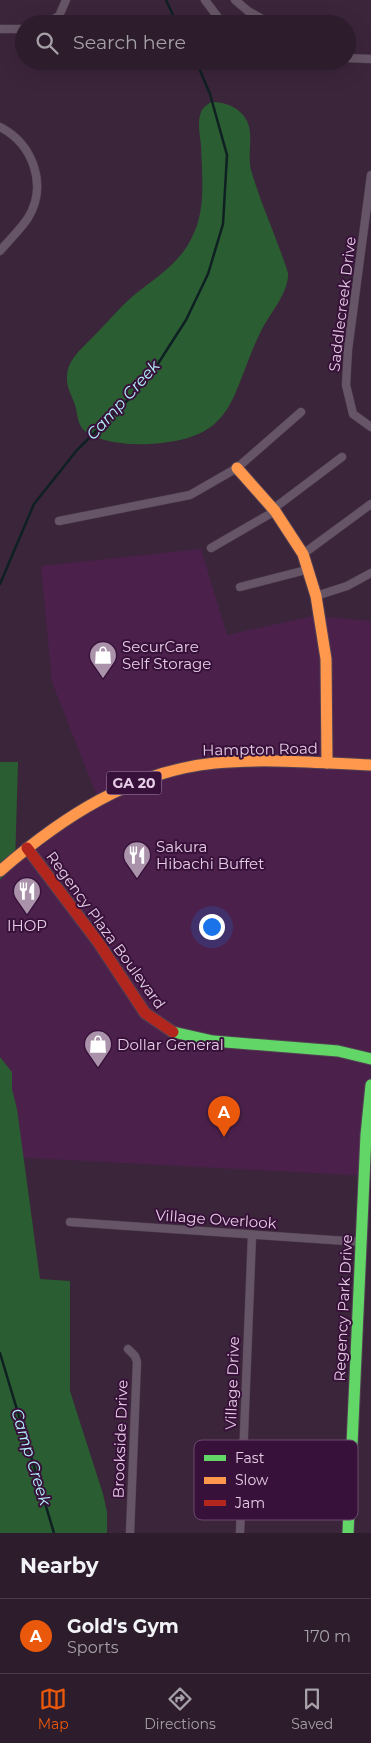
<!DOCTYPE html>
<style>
body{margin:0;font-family:Montserrat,sans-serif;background:#382938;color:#f1f3f6}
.you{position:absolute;left:211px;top:926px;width:18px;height:18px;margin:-12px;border:4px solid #fff;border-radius:50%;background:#1a73e8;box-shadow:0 0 0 8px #1a73e833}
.badge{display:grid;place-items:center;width:32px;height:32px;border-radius:50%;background:#ea580c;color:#fff;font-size:16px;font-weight:700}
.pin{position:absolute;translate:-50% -41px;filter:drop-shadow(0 1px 2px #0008)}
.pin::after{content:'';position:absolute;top:26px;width:18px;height:15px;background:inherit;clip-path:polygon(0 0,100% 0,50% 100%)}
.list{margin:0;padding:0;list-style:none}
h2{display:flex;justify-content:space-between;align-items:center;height:65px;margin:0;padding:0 20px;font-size:21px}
h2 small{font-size:16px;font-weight:400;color:#a6a1a9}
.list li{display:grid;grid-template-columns:32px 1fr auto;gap:15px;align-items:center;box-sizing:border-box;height:75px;padding:0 20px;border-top:1px solid #483a48}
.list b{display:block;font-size:19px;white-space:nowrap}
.list p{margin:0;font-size:16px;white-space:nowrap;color:#a6a1a9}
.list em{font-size:16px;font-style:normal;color:#a6a1a9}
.icon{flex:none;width:28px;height:28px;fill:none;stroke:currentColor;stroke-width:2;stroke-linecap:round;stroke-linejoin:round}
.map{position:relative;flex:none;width:371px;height:1533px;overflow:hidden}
.search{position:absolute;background:#2c1c2c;box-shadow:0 5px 20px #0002;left:15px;right:15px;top:15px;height:55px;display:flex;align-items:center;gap:12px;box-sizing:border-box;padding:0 18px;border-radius:28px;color:#a6a1a9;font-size:19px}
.sheet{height:140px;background:#2c1c2c}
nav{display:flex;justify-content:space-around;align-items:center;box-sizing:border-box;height:70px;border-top:1px solid #483a48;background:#2c1c2c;font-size:14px;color:#a6a1a9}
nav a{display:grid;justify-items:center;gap:2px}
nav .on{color:#ea580c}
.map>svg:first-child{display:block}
</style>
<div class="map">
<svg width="371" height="1533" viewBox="0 0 371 1533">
<rect width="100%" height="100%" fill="#3b253b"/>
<polygon fill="#4b214c" points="201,549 227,635 313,616 371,621 371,1176 11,1157 12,1072 0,1057 0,880 15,865 99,801 52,682 41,566"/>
<g fill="#2a5d31">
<path d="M211,102C225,102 240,107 247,121C254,135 247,154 251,170C261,205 277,238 288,273C289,293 269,314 260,333C229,398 237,439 149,444C131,445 102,443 86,432C77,426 78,414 75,405C72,396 66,387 67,376C68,360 80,350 91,339C105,325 118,309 133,296C155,278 181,263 193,235C206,209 202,175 201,146C200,135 197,123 201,112C203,107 207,105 211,102Z"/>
<polygon points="0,762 18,762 15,865 0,880"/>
<polygon points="0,1057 12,1072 12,1089 17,1109 40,1279 70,1281 70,1391 103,1494 107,1512 107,1533 0,1533"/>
</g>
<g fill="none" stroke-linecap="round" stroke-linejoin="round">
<g stroke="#0f2023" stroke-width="2.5">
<polyline points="166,0 177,24"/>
<polyline points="0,584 34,504 77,450 136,392 152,373 186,320 208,274 223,224 227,155 210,94 196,61"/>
<polyline points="0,1353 54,1533"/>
</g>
<g stroke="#534153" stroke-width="9">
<g id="street">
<polyline points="205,0 223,24"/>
<polyline points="235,0 248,11 271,24"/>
<polyline points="45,24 59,16 66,0"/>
<polyline points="0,29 24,29"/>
<polyline points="347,58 371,59"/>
<path d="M0,127C33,144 48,185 28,218C20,230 9,240 0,251"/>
<polyline points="371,175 348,350 346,385 353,414 371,427"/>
<polyline points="273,509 342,457"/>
<polyline points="59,521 190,495 237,468 301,412"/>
<polyline points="211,548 275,511"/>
<polyline points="303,554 371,504"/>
<polyline points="240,587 306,570"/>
<polyline points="316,596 347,586 371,573"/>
<polyline points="70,1222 361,1242"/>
<polyline points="128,1349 135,1356 137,1362 130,1533"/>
<polyline points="240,1533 252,1235"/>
</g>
</g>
<g stroke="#534153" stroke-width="13">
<g id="fast">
<polyline points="173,1032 213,1041 338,1051 371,1059"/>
<polyline points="348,1533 366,1135 371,1085"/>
</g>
</g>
<g stroke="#534153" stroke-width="13">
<g id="slow">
<polyline points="237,468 275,511 303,554 316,596 326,659 327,763"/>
<path d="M0,871C61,818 132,771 215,763C267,758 319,763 371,765"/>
</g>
</g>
<g stroke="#534153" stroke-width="13">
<polyline id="jam" points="27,848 98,942 145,1013 173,1032"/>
</g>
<use href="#street" stroke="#656" stroke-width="8"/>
<use href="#fast" stroke="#63d668" stroke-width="11"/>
<use href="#slow" stroke="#ff974d" stroke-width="11"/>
<use href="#jam" stroke="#b3261e" stroke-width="11"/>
</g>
<defs>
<g id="shop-pin" transform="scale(1.4375)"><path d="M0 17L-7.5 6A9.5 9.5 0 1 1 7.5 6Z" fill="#aa92aa" stroke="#38113a"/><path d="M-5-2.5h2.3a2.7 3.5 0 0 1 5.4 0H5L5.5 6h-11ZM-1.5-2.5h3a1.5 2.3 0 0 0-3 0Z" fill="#fff"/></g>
<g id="restaurant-pin" transform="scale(1.4375)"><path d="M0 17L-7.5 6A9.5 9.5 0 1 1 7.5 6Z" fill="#aa92aa" stroke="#38113a"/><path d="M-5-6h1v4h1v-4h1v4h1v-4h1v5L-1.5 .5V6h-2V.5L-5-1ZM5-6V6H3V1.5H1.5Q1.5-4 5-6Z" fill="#fff"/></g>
</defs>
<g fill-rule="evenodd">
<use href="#shop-pin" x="103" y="655"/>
<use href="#restaurant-pin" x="137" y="855"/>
<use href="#restaurant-pin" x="27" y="891"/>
<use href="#shop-pin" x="98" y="1044"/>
</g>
<g text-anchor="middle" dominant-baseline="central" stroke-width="4" stroke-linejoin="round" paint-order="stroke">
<rect fill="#38113a" stroke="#b295b2" stroke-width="1" x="106.5" y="771.5" width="55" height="23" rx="4"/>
<g font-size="14" font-weight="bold" fill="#e6cde6">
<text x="134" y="783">GA 20</text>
</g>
<g font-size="15" fill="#e6cde6" stroke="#38113a">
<text transform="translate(342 304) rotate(-83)">Saddlecreek Drive</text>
<text transform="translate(260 749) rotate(-1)">Hampton Road</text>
<text transform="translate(106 930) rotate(54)">Regency Plaza Boulevard</text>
<text transform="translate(216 1219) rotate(4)">Village Overlook</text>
<text transform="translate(343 1308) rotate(-87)">Regency Park Drive</text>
<text transform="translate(232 1383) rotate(-88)">Village Drive</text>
<text transform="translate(120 1439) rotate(-88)">Brookside Drive</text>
</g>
<g font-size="15" fill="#e6cde6" stroke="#38113a" text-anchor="start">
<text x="122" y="646">SecurCare<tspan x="122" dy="17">Self Storage</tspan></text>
<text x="156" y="846">Sakura<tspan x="156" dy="17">Hibachi Buffet</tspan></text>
<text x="27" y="925" text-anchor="middle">IHOP</text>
<text x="117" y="1044">Dollar General</text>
</g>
<g font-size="16" font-style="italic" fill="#b1f1f9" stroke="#38113a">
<text transform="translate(123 400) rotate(-48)">Camp Creek</text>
<text transform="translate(31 1457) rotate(73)">Camp Creek</text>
</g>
</g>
<rect x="194" y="1440" width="164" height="80" rx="8" fill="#38113a" stroke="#6c496e" stroke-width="1"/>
<rect x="204" y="1455" width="22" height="6" fill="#63d668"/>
<rect x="204" y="1477" width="22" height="7" fill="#ff974d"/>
<rect x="204" y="1500" width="22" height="6" fill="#b3261e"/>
<g font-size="14" fill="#e6cde6">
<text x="235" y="1463">Fast</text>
<text x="235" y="1485">Slow</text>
<text x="235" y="1508">Jam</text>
</g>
</svg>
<div class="you"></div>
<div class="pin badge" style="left:224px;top:1137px">A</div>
<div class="search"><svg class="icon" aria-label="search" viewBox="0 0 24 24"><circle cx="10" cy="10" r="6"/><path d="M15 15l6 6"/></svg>Search here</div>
</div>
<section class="sheet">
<h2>Nearby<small></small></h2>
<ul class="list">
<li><span class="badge">A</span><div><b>Gold's Gym</b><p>Sports</p></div><em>170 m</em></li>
</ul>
</section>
<nav>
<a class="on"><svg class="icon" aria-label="map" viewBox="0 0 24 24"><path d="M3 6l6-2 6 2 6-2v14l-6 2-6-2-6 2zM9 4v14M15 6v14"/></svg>Map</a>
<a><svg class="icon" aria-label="directions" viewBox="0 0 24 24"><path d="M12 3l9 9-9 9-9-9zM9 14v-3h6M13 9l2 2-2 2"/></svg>Directions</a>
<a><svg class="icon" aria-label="saved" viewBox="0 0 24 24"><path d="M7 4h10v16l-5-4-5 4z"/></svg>Saved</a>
</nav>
